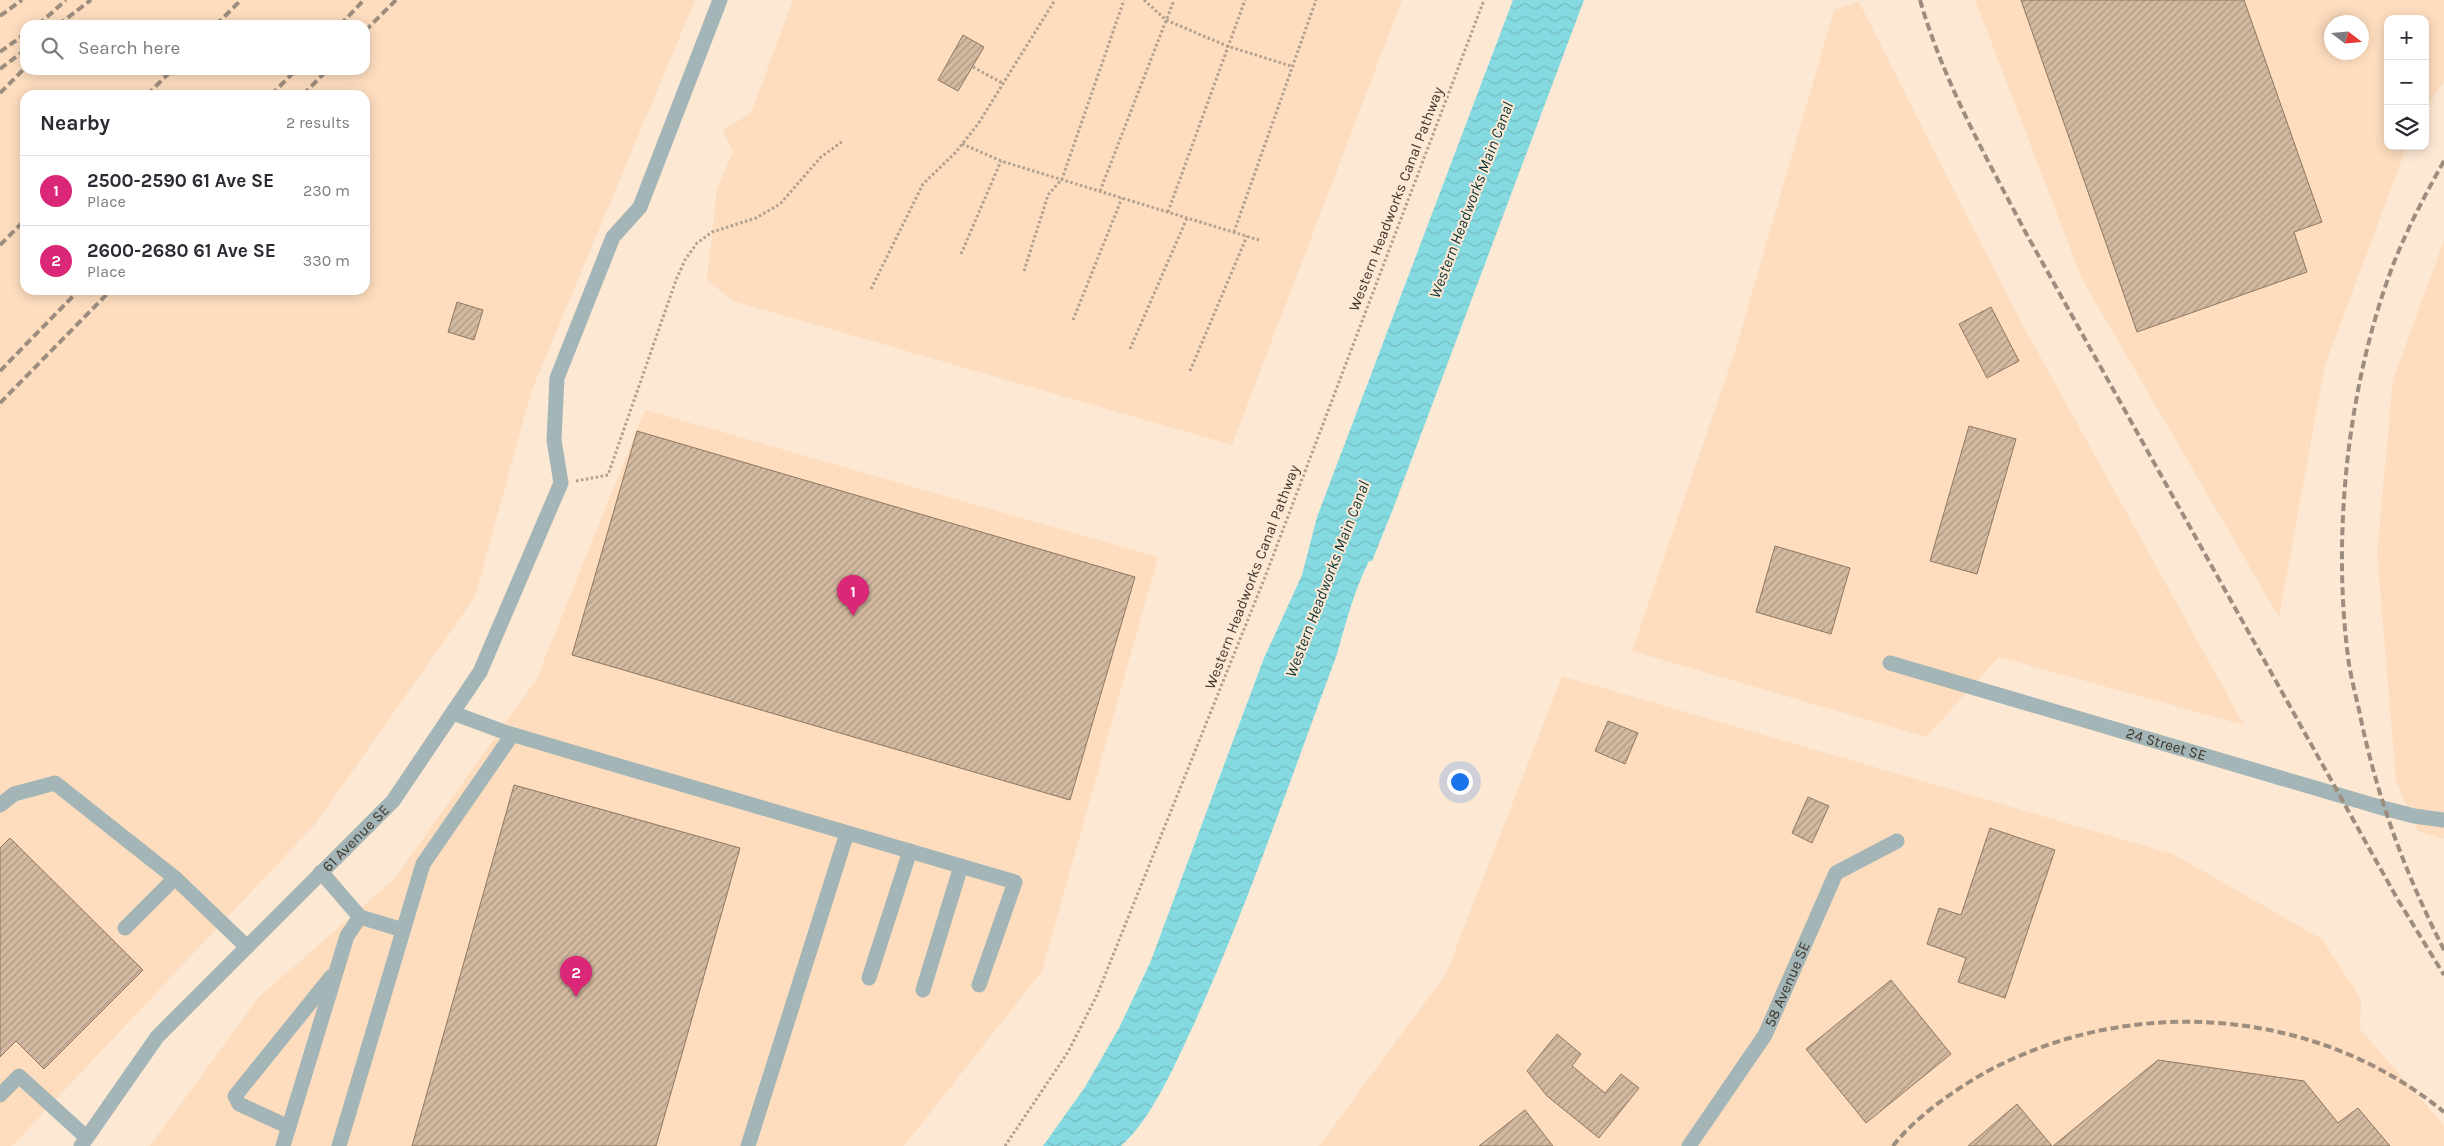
<!DOCTYPE html>
<meta charset="utf-8">
<style>
body{margin:0;font-family:Karla,sans-serif;background:#f7f7f7;color:#2b2b33}
.controls{position:absolute;right:15px;top:15px;display:grid;overflow:hidden;border-radius:10px;box-shadow:0 2px 12px #0003}
.controls button{width:45px;height:45px;display:grid;place-items:center;padding:0;border:0;border-bottom:1px solid #e1e1e2;background:#fff;color:#2b2b33;font:25px sans-serif}
.compass{position:absolute;left:2324px;top:15px;width:45px;height:45px;border-radius:50%;background:#fff;box-shadow:0 2px 12px #0003;rotate:106deg}
.you{position:absolute;left:1459px;top:781px;width:18px;height:18px;margin:-12px;border:4px solid #fff;border-radius:50%;background:#1a73e8;box-shadow:0 0 0 8px #1a73e833}
.badge{display:grid;place-items:center;width:32px;height:32px;border-radius:50%;background:#db2777;color:#fff;font-size:16px;font-weight:700}
.pin{position:absolute;translate:-50% -41px;filter:drop-shadow(0 1px 2px #0008)}
.pin::after{content:'';position:absolute;top:26px;width:18px;height:15px;background:inherit;clip-path:polygon(0 0,100% 0,50% 100%)}
.list{margin:0;padding:0;list-style:none}
h2{display:flex;justify-content:space-between;align-items:center;height:65px;margin:0;padding:0 20px;font-size:21px}
h2 small{font-size:16px;font-weight:400;color:#7c7c81}
.list li{display:grid;grid-template-columns:32px 1fr auto;gap:15px;align-items:center;box-sizing:border-box;height:70px;padding:0 20px;border-top:1px solid #e1e1e2}
.list b{display:block;font-size:19px;white-space:nowrap}
.list p{margin:0;font-size:16px;white-space:nowrap;color:#7c7c81}
.list em{font-size:16px;font-style:normal;color:#7c7c81}
.icon{flex:none;width:28px;height:28px;fill:none;stroke:currentColor;stroke-width:2;stroke-linecap:round;stroke-linejoin:round}
.map{position:relative;flex:none;width:2444px;height:1146px;overflow:hidden}
.search{position:absolute;background:#fff;box-shadow:0 2px 12px #0003;left:20px;top:20px;width:350px;height:55px;display:flex;align-items:center;gap:12px;box-sizing:border-box;padding:0 18px;border-radius:15px;color:#7c7c81;font-size:19px}
.panel{position:absolute;background:#fff;box-shadow:0 2px 12px #0003;left:20px;top:90px;width:350px;height:205px;border-radius:15px}
.map>svg:first-child{display:block}
</style>
<div class="map">
<svg width="2444" height="1146" viewBox="0 0 2444 1146">
<defs>
<pattern id="water-waves" width="16" height="10" patternUnits="userSpaceOnUse" patternTransform="scale(1.25)"><rect width="16" height="10" fill="#85dae1"/><path d="M0 5q4-4 8 0t8 0" fill="none" stroke="#74bcc1"/></pattern>
<pattern id="building-hatch" width="6" height="6" patternUnits="userSpaceOnUse" patternTransform="scale(1.25)"><rect width="6" height="6" fill="#d2b9a0"/><path d="M-1 1l2-2M0 6l6-6M5 7l2-2" fill="none" stroke="#ac9783"/></pattern>
</defs>
<rect width="100%" height="100%" fill="#fde8d4"/>
<g fill="#fdddbe" fill-rule="evenodd">
<path d="M0,0H695L531,392L475,597L316,823L12,1146H0ZM25,25H365V70H25ZM25,95H365V290H25Z"/>
<polygon points="793,0 1402,0 1232,445 733,301 707,280 717,189 733,152 723,130 751,113"/>
<path d="M1975,0H2444V82L2425,108V19H2388V146H2407L2325,365L2279,617L2082,279ZM2332,22H2362V52H2332Z"/>
<polygon points="1859,2 2015,311 2244,725 1999,657 1926,737 1632,651 1736,348 1834,10"/>
<polygon points="2444,240 2444,839 2418,831 2396,781 2377,553 2393,380"/>
<polygon points="645,410 1158,557 1042,971 904,1146 150,1146 259,997 394,879 536,680"/>
<polygon points="1562,676 2173,854 2322,939 2361,999 2360,1029 2444,1125 2444,1146 1319,1146 1446,974"/>
</g>
<path fill="url(#water-waves)" d="M1513,0H1584L1393,509L1372,561H1369C1354,591 1346,622 1337,654C1291,778 1248,904 1194,1024C1176,1062 1152,1119 1121,1146H1043L1085,1087L1119,1028L1150,963L1264,658L1302,575L1317,517Z"/>
<g fill="url(#building-hatch)" stroke="#8e7760">
<polygon points="2021,0 2244,0 2322,222 2294,232 2307,272 2137,332"/>
<polygon points="963,35 984,47 958,91 938,80"/>
<polygon points="457,302 483,310 474,340 448,332"/>
<polygon points="1991,307 2019,361 1987,378 1959,324"/>
<polygon points="1969,426 2016,439 1977,574 1930,561"/>
<polygon points="637,431 1135,577 1070,800 572,655"/>
<polygon points="1775,546 1850,568 1831,634 1756,612"/>
<polygon points="1608,721 1638,733 1625,764 1595,751"/>
<polygon points="514,785 740,848 656,1146 412,1146"/>
<polygon points="1808,797 1829,806 1812,843 1792,833"/>
<polygon points="1990,828 2055,850 2005,998 1958,982 1966,958 1927,944 1939,908 1961,915"/>
<polygon points="10,838 143,970 44,1069 16,1041 0,1057 0,848"/>
<polygon points="1891,980 1951,1054 1866,1123 1806,1049"/>
<polygon points="1557,1034 1581,1054 1572,1066 1605,1093 1621,1074 1639,1088 1599,1138 1547,1096 1527,1071"/>
<polygon points="2158,1060 2304,1081 2338,1123 2358,1108 2390,1146 2053,1146"/>
<polygon points="2017,1104 2052,1146 1968,1146"/>
<polygon points="1525,1110 1553,1146 1479,1146"/>
</g>
<g fill="none" stroke-linecap="round" stroke-linejoin="round">
<g stroke="#b1a090" stroke-width="3" stroke-dasharray="2.5 2.5" stroke-linecap="butt">
<polyline points="1144,0 1166,20 1227,46 1291,66"/>
<polyline points="973,67 1004,84"/>
<polyline points="962,144 1001,161 1259,240"/>
<polyline points="1100,191 1174,0"/>
<polyline points="1168,212 1245,0"/>
<polyline points="1234,232 1316,0"/>
<polyline points="961,254 1001,161"/>
<polyline points="1024,271 1048,195 1062,179 1124,0"/>
<polyline points="871,289 923,184 956,152 978,124 1055,0"/>
<polyline points="1073,320 1122,198"/>
<polyline points="1130,349 1187,218"/>
<polyline points="1190,371 1247,236"/>
<polyline points="576,481 608,475 676,280 685,260 697,243 712,232 756,218 780,204 821,157 843,141"/>
<polyline points="1005,1146 1068,1052 1097,995 1265,577 1484,0"/>
</g>
<g stroke="#a3b5b6" stroke-width="15">
<path id="s1" d="M1890,663L2383,808L2414,816L2444,820"/>
<polyline points="453,713 507,733 1015,882 979,985"/>
<polyline points="0,805 14,794 55,783 175,878 247,947"/>
<polyline points="321,872 360,917 403,930"/>
<polyline points="125,928 175,878"/>
<polyline points="869,978 910,851"/>
<polyline points="923,990 961,866"/>
<polyline points="0,1095 19,1076 86,1137"/>
<polyline points="289,1127 239,1104 235,1096 331,977"/>
<path id="s2" d="M81,1146L157,1037L393,801L480,672L561,483L554,440L557,378L613,237L640,207L720,0"/>
<polyline points="283,1146 347,936 360,917"/>
<polyline points="339,1146 423,864 512,735"/>
<polyline points="748,1146 847,833"/>
<path id="s3" d="M1689,1146L1765,1035L1836,873L1897,841"/>
</g>
<g stroke="#9c8d7e" stroke-width="4" stroke-dasharray="8 4" stroke-linecap="butt">
<path d="M1920,0C1944,83 1987,159 2027,235L2398,900L2444,975"/>
<polyline points="0,16 22,0"/>
<polyline points="38,25 66,0"/>
<polyline points="58,25 91,0"/>
<polyline points="216,25 241,0"/>
<polyline points="340,25 364,0"/>
<polyline points="365,31 396,0"/>
<polyline points="0,52 25,34"/>
<polyline points="0,69 25,50"/>
<polyline points="0,93 25,68"/>
<polyline points="147,95 172,70"/>
<polyline points="271,95 296,70"/>
<polyline points="303,95 327,70"/>
<path d="M2444,161C2425,195 2407,229 2393,265C2348,384 2332,531 2348,657C2350,674 2355,692 2359,710C2376,795 2405,873 2444,950"/>
<polyline points="0,245 25,220"/>
<polyline points="0,371 79,290"/>
<polyline points="0,403 111,290"/>
<path d="M1893,1146C1914,1118 1957,1088 1988,1071C2132,994 2316,1007 2444,1112"/>
</g>
</g>
<g text-anchor="middle" dominant-baseline="central" stroke-width="4" stroke-linejoin="round" paint-order="stroke">
<g font-size="15" fill="#41372d" stroke="#fde8d4">
<text transform="translate(1396 199) rotate(-69)">Western Headworks Canal Pathway</text>
<text transform="translate(1252 577) rotate(-69)">Western Headworks Canal Pathway</text>
<text stroke="none"><textPath href="#s1" startOffset="288">24 Street SE</textPath></text>
<text stroke="none"><textPath href="#s2" startOffset="414">61 Avenue SE</textPath></text>
<text stroke="none"><textPath href="#s3" startOffset="190">58 Avenue SE</textPath></text>
</g>
<g font-size="16" font-style="italic" fill="#0c373a" stroke="#fde8d4">
<text transform="translate(1471 200) rotate(-69)">Western Headworks Main Canal</text>
<text transform="translate(1327 579) rotate(-69)">Western Headworks Main Canal</text>
</g>
</g>
</svg>
<div class="controls">
<button>+</button>
<button>−</button>
<button><svg class="icon" aria-label="layers" viewBox="0 0 24 24"><path d="M12 4l9 5-9 5-9-5zM3 14l9 5 9-5"/></svg></button>
</div>
<svg class="compass" viewBox="-18 -18 36 36"><path d="M0-13l5 13h-10z" fill="#e53935"/><path d="M0 13l5-13h-10z" fill="#7c7c81"/></svg>
<div class="you"></div>
<div class="pin badge" style="left:853px;top:616px">1</div>
<div class="pin badge" style="left:576px;top:997px">2</div>
<div class="search"><svg class="icon" aria-label="search" viewBox="0 0 24 24"><circle cx="10" cy="10" r="6"/><path d="M15 15l6 6"/></svg>Search here</div>
<section class="panel">
<h2>Nearby<small>2 results</small></h2>
<ul class="list">
<li><span class="badge">1</span><div><b>2500-2590 61 Ave SE</b><p>Place</p></div><em>230 m</em></li>
<li><span class="badge">2</span><div><b>2600-2680 61 Ave SE</b><p>Place</p></div><em>330 m</em></li>
</ul>
</section>
</div>
